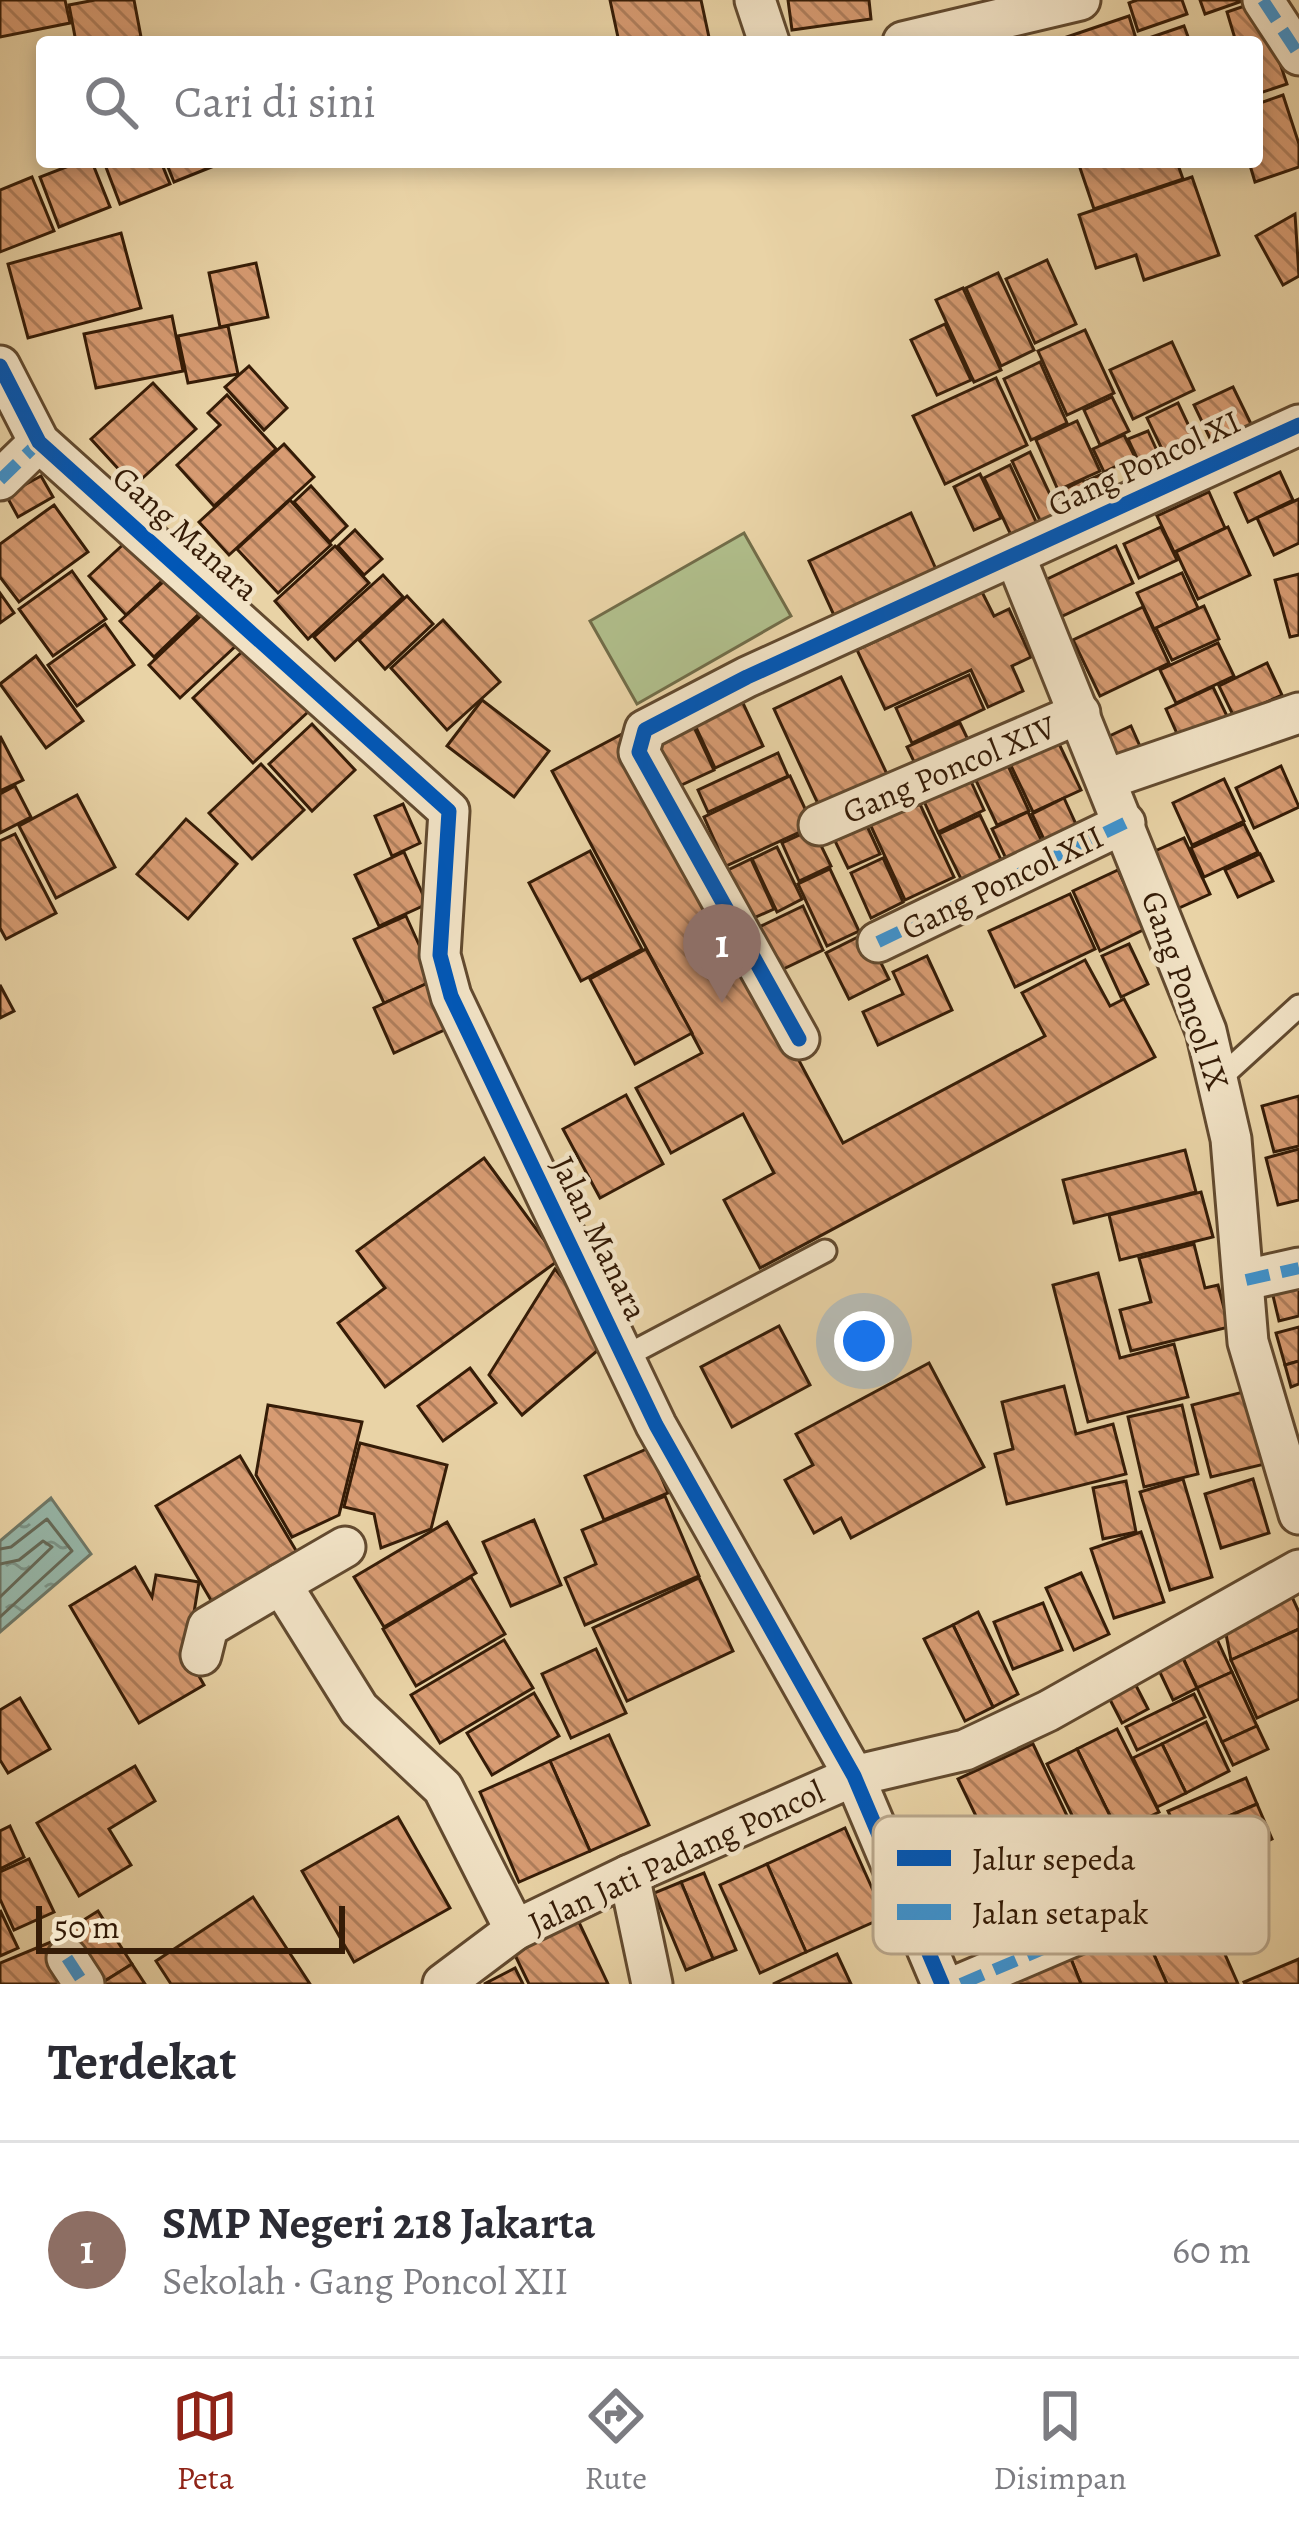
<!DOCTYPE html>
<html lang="id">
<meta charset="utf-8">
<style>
body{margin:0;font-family:Alegreya,serif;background:#f2f2f3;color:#2b2b33}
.scale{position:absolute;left:36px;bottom:30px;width:309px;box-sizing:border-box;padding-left:12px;border:6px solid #351c07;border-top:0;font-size:33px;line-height:42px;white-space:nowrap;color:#351c07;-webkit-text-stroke:9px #f1e2c5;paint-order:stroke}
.you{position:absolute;left:864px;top:1341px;width:42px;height:42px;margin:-30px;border:9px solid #fff;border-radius:50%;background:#1a73e8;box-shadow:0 0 0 18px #1a73e833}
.badge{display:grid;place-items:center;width:78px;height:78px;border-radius:50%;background:#8f2418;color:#fff;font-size:39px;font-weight:700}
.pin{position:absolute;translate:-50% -99px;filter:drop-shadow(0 3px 6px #0008)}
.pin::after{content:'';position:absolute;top:63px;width:42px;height:36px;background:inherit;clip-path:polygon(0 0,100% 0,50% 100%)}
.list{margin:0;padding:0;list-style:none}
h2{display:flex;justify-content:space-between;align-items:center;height:156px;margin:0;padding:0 48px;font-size:51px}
h2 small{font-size:39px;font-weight:400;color:#7c7c81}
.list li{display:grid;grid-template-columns:78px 1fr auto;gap:36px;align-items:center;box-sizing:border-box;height:216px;padding:0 48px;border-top:3px solid #e1e1e2}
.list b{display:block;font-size:45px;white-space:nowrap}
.list p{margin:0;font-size:39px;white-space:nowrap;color:#7c7c81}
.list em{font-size:39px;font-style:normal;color:#7c7c81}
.icon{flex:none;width:66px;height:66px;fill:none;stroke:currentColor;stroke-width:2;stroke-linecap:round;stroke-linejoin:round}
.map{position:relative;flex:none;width:1299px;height:1984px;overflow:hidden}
.search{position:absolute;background:#fff;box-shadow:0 6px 18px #0003;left:36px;right:36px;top:36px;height:132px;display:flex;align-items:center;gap:30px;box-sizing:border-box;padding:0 42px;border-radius:12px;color:#7c7c81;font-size:45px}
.sheet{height:372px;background:#fff}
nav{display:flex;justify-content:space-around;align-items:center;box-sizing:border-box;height:168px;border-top:3px solid #e1e1e2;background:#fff;font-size:33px;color:#7c7c81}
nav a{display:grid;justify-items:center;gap:6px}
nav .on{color:#8f2418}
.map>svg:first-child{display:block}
</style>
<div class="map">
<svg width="1299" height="1984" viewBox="0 0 1299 1984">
<defs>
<pattern id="water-ripples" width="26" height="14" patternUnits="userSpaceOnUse" patternTransform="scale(3)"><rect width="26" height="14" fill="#97b7a9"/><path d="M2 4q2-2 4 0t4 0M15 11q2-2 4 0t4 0" fill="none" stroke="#7c9488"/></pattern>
<pattern id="building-back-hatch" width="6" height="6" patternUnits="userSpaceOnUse" patternTransform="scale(3)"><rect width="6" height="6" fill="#d79b72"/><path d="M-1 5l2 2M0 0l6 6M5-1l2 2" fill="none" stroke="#af7e5c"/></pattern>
</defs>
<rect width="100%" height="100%" fill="#e9d3a6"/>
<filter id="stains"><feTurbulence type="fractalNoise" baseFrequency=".00167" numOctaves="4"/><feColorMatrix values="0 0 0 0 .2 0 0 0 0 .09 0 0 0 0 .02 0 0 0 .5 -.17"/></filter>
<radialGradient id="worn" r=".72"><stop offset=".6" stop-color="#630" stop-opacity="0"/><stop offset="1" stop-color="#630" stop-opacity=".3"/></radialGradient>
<polygon fill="#b0be8b" stroke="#726d49" stroke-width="3" points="744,533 791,616 637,704 590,621"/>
<polygon fill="url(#water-ripples)" stroke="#707968" stroke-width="3" points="51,1498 91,1554 0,1632 0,1541"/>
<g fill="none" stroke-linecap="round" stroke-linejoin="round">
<g stroke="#666a58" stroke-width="3">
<polyline points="0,1549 11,1547 47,1519 72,1551 0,1617"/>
<polyline points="0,1564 19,1560 43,1541 52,1547 0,1597"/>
</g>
</g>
<g fill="url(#building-back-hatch)" stroke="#351c07" stroke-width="3">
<polygon points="0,0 65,0 70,23 0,37"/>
<polygon points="95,0 134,0 141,37 76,42 69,5"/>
<polygon points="610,0 701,0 710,42 619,42"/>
<polygon points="788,0 869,0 871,19 792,30"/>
<polygon points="1137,0 1182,0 1187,14 1138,31 1129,3"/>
<polygon points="1200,0 1245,0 1205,14"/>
<polygon points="1259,1 1287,84 1257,94 1257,42 1236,42 1227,12"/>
<polygon points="1129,16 1137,42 1052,42"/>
<polygon points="1184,26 1190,42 1147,42 1146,39"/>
<polygon points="1283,95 1299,144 1299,167 1255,182 1249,162 1257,162 1257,104"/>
<polygon points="79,162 92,162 110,207 59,227 40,177"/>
<polygon points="104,162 161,162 170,184 120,204"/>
<polygon points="166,162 224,162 174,182"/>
<polygon points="1078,162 1177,162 1183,179 1094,209"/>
<polygon points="32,177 54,231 0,252 0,190"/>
<polygon points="1192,177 1219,255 1144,280 1136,255 1096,268 1079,215"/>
<polygon points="1295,214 1299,276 1283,285 1256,236"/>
<polygon points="121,233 141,308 28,338 8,264"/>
<polygon points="1047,260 1076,324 1035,343 1006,279"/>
<polygon points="256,263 268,317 220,327 209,273"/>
<polygon points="998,273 1034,350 1001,366 966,288"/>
<polygon points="963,288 1001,370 974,382 936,300"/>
<polygon points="172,316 183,371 96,388 84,334"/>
<polygon points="945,324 971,380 937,395 911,340"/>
<polygon points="228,326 238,374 188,383 178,336"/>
<polygon points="1085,330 1114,393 1067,415 1038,351"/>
<polygon points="1172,342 1194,390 1133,419 1110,370"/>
<polygon points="1040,362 1067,423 1031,440 1004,379"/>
<polygon points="249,366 287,408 264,430 225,387"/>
<polygon points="996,378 1027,445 945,484 913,416"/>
<polygon points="153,383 196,429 134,486 91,439"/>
<polygon points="1233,387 1256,434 1217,453 1194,405"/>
<polygon points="227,395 276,449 214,506 177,465 220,425 208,413"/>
<polygon points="1112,397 1129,431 1100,445 1084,410"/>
<polygon points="1178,403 1204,458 1173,472 1147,418"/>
<polygon points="1077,421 1100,471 1058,490 1036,440"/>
<polygon points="1148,431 1168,475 1149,484 1128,439"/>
<polygon points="1124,435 1135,457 1104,472 1093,449"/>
<polygon points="284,444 314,477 229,555 199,522"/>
<polygon points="1030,452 1062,520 1044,529 1012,461"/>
<polygon points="1010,465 1037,524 1011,535 984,478"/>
<polygon points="1109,471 1123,501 1100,511 1086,481"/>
<polygon points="1280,472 1293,500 1248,522 1235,493"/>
<polygon points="980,474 1001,518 974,530 954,487"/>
<polygon points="41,476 53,497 18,517 6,495"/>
<polygon points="1083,480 1096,506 1069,519 1057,493"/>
<polygon points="311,486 347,526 330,542 294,502"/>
<polygon points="1209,492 1225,528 1174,552 1157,516"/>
<polygon points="1299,499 1299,543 1274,555 1257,518"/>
<polygon points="290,500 331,545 278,593 237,549"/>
<polygon points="54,505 88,552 19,602 0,577 0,544"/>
<polygon points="911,513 939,576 838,624 809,561"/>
<polygon points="1161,527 1177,560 1139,578 1124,544"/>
<polygon points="1228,527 1250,575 1198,599 1176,552"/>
<polygon points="355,530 382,559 364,575 338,546"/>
<polygon points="128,540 165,578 126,615 89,576"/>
<polygon points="335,546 369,583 308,639 275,601"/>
<polygon points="1116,546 1133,583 1054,620 1037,584"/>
<polygon points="72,571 106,619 53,656 19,609"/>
<polygon points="1182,573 1198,608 1154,629 1137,593"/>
<polygon points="172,574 204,609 154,657 120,621"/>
<polygon points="1299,574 1299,635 1290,637 1275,580"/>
<polygon points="383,575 403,597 335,660 314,637"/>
<polygon points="982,592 994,616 1009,609 1031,657 1012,666 1023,691 988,707 971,670 885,709 857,650"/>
<polygon points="0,593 14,613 0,623"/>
<polygon points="407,596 433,624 385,669 359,640"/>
<polygon points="1204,606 1219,639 1172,660 1156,628"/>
<polygon points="1143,607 1169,663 1100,696 1073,640"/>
<polygon points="208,609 239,643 180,698 149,665"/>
<polygon points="443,620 500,682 447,730 391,668"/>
<polygon points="105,624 134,665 77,706 48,665"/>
<polygon points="1218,643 1234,676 1176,703 1160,670"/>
<polygon points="247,647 308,712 253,763 193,698"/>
<polygon points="36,656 83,721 46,748 0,684"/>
<polygon points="1267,663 1282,695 1234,717 1219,686"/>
<polygon points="969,675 984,709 912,743 896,708"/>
<polygon points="841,677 887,774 819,806 774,709"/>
<polygon points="1213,687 1227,716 1179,738 1166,709"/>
<polygon points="741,699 763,746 715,768 693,721"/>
<polygon points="482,700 549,751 514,797 447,746"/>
<polygon points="960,723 972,748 919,772 907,747"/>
<polygon points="312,724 355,770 312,811 269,764"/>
<polygon points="1131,726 1143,753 1115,766 1103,739"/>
<polygon points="694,727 714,770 677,787 657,744"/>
<polygon points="1052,729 1081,790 1033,812 1004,751"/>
<polygon points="624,733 843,1143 1045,1036 1022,993 1085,960 1110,1006 1124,999 1155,1057 760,1268 724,1200 774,1173 743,1114 671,1153 636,1088 702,1053 552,771"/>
<polygon points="0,736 23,780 0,791"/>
<polygon points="778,753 788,776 708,812 698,790"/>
<polygon points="1003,755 1029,811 997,825 971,770"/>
<polygon points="261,764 304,810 252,859 209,813"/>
<polygon points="1281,766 1299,807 1254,828 1236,788"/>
<polygon points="790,776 813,826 726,866 704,817"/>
<polygon points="969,777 984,810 938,832 923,799"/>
<polygon points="1224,779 1244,821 1192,845 1173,803"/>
<polygon points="15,786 31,817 0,833 0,794"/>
<polygon points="77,795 115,867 56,898 19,826"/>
<polygon points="1064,798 1080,833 1048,848 1032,814"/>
<polygon points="918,800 954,877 905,900 869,822"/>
<polygon points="403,804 420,843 392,856 375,816"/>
<polygon points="1028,812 1045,848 1009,865 992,829"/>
<polygon points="980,815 1005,868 965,887 939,834"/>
<polygon points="186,819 237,864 188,919 137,874"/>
<polygon points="1244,824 1258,852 1204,877 1191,848"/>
<polygon points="867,826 880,854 848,868 835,841"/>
<polygon points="813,829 831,866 799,881 782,843"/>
<polygon points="15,834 56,913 6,939 0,928 0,841"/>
<polygon points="1184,838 1210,894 1170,912 1144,856"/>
<polygon points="777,847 802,899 777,912 752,859"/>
<polygon points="590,851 642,949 581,981 529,883"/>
<polygon points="404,852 427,904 379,926 355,875"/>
<polygon points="1260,854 1273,881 1238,897 1225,870"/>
<polygon points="883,858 903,902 871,918 851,873"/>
<polygon points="751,859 774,909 749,920 726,871"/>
<polygon points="830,869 859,931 827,946 798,884"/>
<polygon points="1118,870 1145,929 1100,951 1073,891"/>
<polygon points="1070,894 1095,949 1015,987 989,931"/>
<polygon points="803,906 823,950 777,972 757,928"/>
<polygon points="406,916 435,980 384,1003 354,939"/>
<polygon points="866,933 889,979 849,999 826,953"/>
<polygon points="1129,944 1148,984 1121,997 1102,956"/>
<polygon points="646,949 692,1033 635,1064 590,979"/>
<polygon points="927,956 952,1010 878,1045 863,1012 903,994 893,972"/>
<polygon points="432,981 453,1026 394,1053 374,1008"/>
<polygon points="0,985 14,1011 0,1018"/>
<polygon points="626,1095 663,1164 600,1198 563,1129"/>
<polygon points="1299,1096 1299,1146 1274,1152 1262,1106"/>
<polygon points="1299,1149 1299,1200 1278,1205 1266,1158"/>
<polygon points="1185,1150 1196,1192 1074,1223 1063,1180"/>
<polygon points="484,1158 559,1260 385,1387 338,1323 385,1288 357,1251"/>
<polygon points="1201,1192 1213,1237 1120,1260 1109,1215"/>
<polygon points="1194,1244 1205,1288 1218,1285 1229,1327 1131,1351 1120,1310 1151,1302 1139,1258"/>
<polygon points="555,1269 611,1339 522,1415 489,1375"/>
<polygon points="1098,1273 1120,1358 1174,1344 1188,1397 1088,1422 1053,1285"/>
<polygon points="1299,1276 1299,1316 1279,1321 1270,1283"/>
<polygon points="779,1326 810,1385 732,1427 701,1367"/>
<polygon points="1299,1327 1299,1361 1285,1365 1276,1333"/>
<polygon points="1299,1361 1299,1384 1291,1387 1285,1365"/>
<polygon points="929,1363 984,1467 851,1538 841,1518 814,1533 785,1480 813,1465 796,1434"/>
<polygon points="470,1368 496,1403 443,1441 418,1406"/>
<polygon points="1064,1386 1076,1434 1113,1424 1126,1474 1007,1504 995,1454 1013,1449 1002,1402"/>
<polygon points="1251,1390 1269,1463 1211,1477 1192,1405"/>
<polygon points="268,1405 362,1422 339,1515 292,1537 256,1475"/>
<polygon points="1182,1405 1198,1474 1144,1487 1128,1417"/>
<polygon points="360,1443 447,1465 431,1529 381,1548 374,1514 344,1507"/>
<polygon points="649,1448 668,1493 604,1520 585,1476"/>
<polygon points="240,1456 304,1564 219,1614 156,1506"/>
<polygon points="1183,1479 1212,1577 1170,1590 1140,1492"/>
<polygon points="1253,1479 1269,1533 1221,1548 1205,1494"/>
<polygon points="1126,1481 1136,1532 1103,1539 1093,1488"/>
<polygon points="665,1496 699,1576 585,1625 565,1578 596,1564 582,1530"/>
<polygon points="534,1520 561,1585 511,1606 483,1542"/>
<polygon points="447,1522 476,1573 384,1627 354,1577"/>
<polygon points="1141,1532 1164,1602 1114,1618 1091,1549"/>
<polygon points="135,1567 152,1597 156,1575 199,1582 187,1655 204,1685 139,1723 70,1606"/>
<polygon points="1081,1573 1109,1634 1074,1650 1046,1588"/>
<polygon points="471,1577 505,1634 416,1686 383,1629"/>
<polygon points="699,1578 733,1651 627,1701 593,1628"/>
<polygon points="1288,1588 1299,1612 1299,1629 1231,1660 1225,1629"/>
<polygon points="1043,1603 1062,1650 1013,1669 994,1622"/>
<polygon points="978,1612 1018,1694 993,1707 953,1625"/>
<polygon points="953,1625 993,1707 965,1721 924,1639"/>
<polygon points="1299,1629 1299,1699 1257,1718 1231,1660"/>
<polygon points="1216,1637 1232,1672 1197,1688 1181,1654"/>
<polygon points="504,1640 533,1688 440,1743 411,1695"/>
<polygon points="596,1649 626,1713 571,1738 542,1674"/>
<polygon points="1181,1654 1197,1688 1173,1700 1156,1664"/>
<polygon points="1129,1672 1148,1709 1122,1723 1103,1686"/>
<polygon points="1232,1672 1257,1726 1222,1742 1197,1688"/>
<polygon points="534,1693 559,1736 492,1775 467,1733"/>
<polygon points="1194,1694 1205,1717 1137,1750 1126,1727"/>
<polygon points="20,1698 50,1749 8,1773 0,1760 0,1710"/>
<polygon points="1206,1722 1229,1771 1186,1793 1162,1744"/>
<polygon points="1257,1726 1268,1749 1233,1765 1222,1742"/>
<polygon points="1117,1729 1159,1812 1118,1832 1077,1749"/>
<polygon points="609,1735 649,1825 590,1851 550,1761"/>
<polygon points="1033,1744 1080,1843 1006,1878 958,1779"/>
<polygon points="1162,1744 1186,1793 1157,1807 1133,1758"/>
<polygon points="1077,1749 1118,1832 1088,1848 1047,1764"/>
<polygon points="550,1761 590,1851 519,1882 480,1792"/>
<polygon points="135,1766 155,1801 109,1829 131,1865 79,1896 37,1823"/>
<polygon points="1246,1778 1257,1804 1180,1837 1168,1811"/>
<polygon points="1257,1804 1272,1839 1195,1872 1180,1837"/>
<polygon points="398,1817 450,1908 354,1962 302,1871"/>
<polygon points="10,1826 24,1857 0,1869 0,1831"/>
<polygon points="845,1828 885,1917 806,1952 767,1864"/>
<polygon points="29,1859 54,1912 14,1930 0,1899 0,1872"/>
<polygon points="767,1864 806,1952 760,1973 720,1885"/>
<polygon points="704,1873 736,1950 713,1959 681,1882"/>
<polygon points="681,1882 713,1959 686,1970 654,1893"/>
<polygon points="1195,1886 1238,1984 1167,1984 1135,1912"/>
<polygon points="253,1897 310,1984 171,1984 156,1961"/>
<polygon points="0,1910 18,1948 0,1956"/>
<polygon points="98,1911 132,1964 100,1984 88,1984 58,1936"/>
<polygon points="1135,1912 1167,1984 1081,1984 1065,1944"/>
<polygon points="576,1916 608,1984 529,1984 511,1947"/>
<polygon points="51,1942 69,1984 0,1984 0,1963"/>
<polygon points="1065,1944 1081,1984 988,1984"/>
<polygon points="837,1954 851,1984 773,1984"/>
<polygon points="1299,1959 1299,1984 1245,1984 1244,1982"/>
<polygon points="132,1964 145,1984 100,1984"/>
<polygon points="515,1968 523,1984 484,1984"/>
</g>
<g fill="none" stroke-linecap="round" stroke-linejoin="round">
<g stroke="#624a2f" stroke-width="27">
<g id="lane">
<polyline points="1219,1079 1299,1006"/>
<polyline points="624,1357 825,1251"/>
</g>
</g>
<g stroke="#624a2f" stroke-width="45">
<g id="street">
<polyline points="755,0 769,42"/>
<polyline points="1263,0 1299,55"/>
<polyline points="903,42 1080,0"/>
<polyline points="0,366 39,442 449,811 440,955 451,996 656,1425 854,1776 942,1984"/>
<polyline points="0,480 39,442"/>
<polyline points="1015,556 1206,1031 1231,1139 1248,1342 1299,1514"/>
<polyline points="1107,779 1299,713"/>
<polyline points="819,825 1080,713"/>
<polyline points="878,942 1125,823"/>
<polyline points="799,1039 639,752 645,730 747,677 1299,425"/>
<polyline points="1246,1280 1299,1268"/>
<polyline points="281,1584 345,1547"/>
<polyline points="201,1655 208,1627 281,1584 359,1709 443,1788 515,1930"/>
<polyline points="629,1875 652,1984"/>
<polyline points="67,1958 84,1984"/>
<polyline points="443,1984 515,1930 629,1875 854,1776 965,1750 1048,1711 1299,1570"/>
<polyline points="961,1984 1148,1904"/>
</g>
</g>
<use href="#lane" stroke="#f1e2c5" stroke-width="21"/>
<use href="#street" stroke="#f1e2c5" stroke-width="39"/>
<g stroke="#3e94d1" stroke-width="12" stroke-dasharray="24 12" stroke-linecap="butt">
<polyline points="1263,0 1299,55"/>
<polyline points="0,480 39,442"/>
<polyline points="878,942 1125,823"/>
<polyline points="1246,1280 1299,1268"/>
<polyline points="67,1958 84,1984"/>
<polyline points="961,1984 1148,1904"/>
</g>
<g stroke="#f1e2c5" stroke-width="22">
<g id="cycleway">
<polyline points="0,366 39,442 449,811 440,955 451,996 656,1425 854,1776 942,1984"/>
<polyline points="799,1039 639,752 645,730 747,677 1299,425"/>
</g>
</g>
<use href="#cycleway" stroke="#0057b8" stroke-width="15"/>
</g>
<g text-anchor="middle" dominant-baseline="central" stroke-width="9" stroke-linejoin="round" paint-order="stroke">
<g font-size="33" fill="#351c07" stroke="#f1e2c5">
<text transform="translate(1144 463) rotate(-25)">Gang Poncol XI</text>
<text transform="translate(186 533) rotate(42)">Gang Manara</text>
<text transform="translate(949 769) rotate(-23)">Gang Poncol XIV</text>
<text transform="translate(1002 882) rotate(-26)">Gang Poncol XII</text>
<text transform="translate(1186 990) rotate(71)">Gang Poncol IX</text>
<text transform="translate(600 1238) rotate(64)">Jalan Manara</text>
<text transform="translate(676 1857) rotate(-25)">Jalan Jati Padang Poncol</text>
</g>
</g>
<rect x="873" y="1816" width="396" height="138" rx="18" fill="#f1e2c5" stroke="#b9a78c" stroke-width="3"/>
<rect x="897" y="1850" width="54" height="16" fill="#0057b8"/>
<rect x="897" y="1904" width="54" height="16" fill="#3e94d1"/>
<g font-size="33" fill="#351c07">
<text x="972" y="1870">Jalur sepeda</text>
<text x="972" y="1924">Jalan setapak</text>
</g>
<rect width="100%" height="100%" filter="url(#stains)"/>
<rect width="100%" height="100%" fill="url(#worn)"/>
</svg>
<div class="scale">50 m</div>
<div class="you"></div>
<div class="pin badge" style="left:722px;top:1003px;background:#8d6e63">1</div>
<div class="search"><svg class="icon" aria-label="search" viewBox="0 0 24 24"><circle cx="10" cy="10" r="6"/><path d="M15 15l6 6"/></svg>Cari di sini</div>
</div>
<section class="sheet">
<h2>Terdekat<small></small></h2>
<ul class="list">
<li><span class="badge" style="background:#8d6e63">1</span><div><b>SMP Negeri 218 Jakarta</b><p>Sekolah · Gang Poncol XII</p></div><em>60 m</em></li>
</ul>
</section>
<nav>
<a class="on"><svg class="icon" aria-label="map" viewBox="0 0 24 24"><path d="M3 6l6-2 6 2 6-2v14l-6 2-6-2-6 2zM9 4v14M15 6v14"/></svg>Peta</a>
<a><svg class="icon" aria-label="directions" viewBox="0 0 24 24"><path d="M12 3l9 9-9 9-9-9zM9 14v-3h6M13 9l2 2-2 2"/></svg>Rute</a>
<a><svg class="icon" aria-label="saved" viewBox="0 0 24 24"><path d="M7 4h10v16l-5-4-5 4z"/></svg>Disimpan</a>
</nav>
